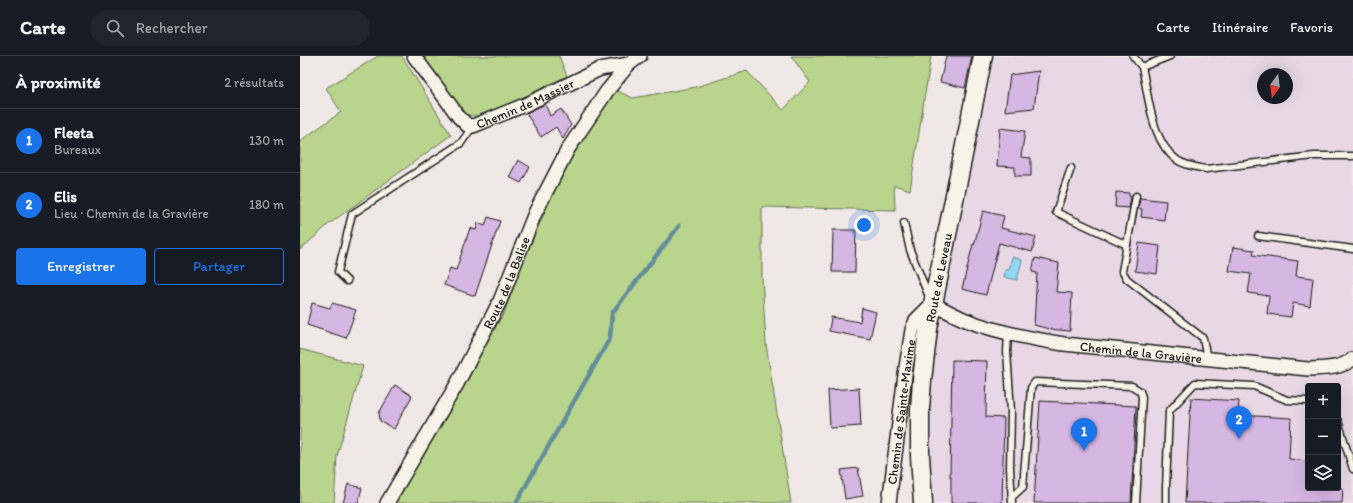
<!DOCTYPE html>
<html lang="fr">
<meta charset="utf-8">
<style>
body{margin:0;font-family:Itim,sans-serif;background:#20242c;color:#f1f3f6}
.controls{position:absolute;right:12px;bottom:12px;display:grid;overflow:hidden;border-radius:4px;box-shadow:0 4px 16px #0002}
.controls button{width:36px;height:36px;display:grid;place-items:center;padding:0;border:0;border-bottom:1px solid #363941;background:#171b24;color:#f1f3f6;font:20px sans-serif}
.compass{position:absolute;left:957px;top:12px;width:36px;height:36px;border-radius:50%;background:#171b24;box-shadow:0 4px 16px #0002;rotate:194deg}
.you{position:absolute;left:564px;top:169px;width:14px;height:14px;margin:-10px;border:3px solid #fff;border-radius:50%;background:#1a73e8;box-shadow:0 0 0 6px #1a73e833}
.badge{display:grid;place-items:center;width:26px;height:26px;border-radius:50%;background:#1a73e8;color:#fff;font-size:13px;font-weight:700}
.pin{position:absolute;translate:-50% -33px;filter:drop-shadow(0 1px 2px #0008)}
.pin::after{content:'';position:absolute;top:21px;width:14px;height:12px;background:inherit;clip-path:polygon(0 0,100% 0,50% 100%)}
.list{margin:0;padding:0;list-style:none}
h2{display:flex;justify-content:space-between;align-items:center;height:52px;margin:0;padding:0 16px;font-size:17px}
h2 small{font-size:13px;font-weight:400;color:#9ea1a6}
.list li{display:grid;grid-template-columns:26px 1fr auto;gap:12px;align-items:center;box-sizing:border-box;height:64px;padding:0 16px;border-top:1px solid #363941}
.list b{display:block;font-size:15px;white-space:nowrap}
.list p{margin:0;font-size:13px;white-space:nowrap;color:#9ea1a6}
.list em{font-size:13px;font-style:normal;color:#9ea1a6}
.actions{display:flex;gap:8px;padding:12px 16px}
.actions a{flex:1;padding:9px 0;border:1px solid #1a73e8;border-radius:4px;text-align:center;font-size:14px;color:#1a73e8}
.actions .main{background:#1a73e8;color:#fff}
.icon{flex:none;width:22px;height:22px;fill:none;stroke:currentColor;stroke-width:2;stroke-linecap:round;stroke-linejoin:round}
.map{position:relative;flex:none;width:1053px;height:447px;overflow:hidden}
header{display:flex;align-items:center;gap:24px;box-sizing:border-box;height:56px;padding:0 20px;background:#171b24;border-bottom:1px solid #363941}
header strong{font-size:19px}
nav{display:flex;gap:22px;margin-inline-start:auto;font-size:14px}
.search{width:280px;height:36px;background:#20242c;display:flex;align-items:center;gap:10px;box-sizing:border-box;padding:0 14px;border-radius:22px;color:#9ea1a6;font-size:15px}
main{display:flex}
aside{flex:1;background:#171b24}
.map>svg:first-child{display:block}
</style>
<header>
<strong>Carte</strong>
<div class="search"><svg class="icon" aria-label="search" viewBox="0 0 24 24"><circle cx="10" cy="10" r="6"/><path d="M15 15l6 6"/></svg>Rechercher</div>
<nav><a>Carte</a><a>Itinéraire</a><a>Favoris</a></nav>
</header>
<main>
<aside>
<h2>À proximité<small>2 résultats</small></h2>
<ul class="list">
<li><span class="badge">1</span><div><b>Fleeta</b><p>Bureaux</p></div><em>130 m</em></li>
<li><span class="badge">2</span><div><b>Elis</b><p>Lieu · Chemin de la Gravière</p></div><em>180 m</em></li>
</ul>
<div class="actions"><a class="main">Enregistrer</a><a>Partager</a></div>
</aside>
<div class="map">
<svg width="1053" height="447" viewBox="0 0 1053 447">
<rect width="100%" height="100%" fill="#f0e7e7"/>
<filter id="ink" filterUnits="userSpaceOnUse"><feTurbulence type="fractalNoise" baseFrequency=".025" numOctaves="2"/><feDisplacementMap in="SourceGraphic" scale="8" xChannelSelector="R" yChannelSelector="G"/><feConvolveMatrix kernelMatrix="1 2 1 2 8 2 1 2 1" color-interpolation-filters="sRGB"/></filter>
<g filter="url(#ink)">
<path fill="#e8d8e6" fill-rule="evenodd" d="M695,0H1053V447H632L628,388L629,342L633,303L645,229ZM963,18H987V42H963ZM1008,330H1038V432H1008Z"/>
<g fill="#b9d48c" stroke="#6a7854">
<polygon points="78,0 102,0 151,79 29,168 0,194 0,85 41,56 26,32"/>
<polygon points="122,0 259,0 267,20 190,58 178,60 168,59 158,54"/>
<polygon points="491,0 631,0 610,134 594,129 595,154 462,151 462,220 466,288 491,447 94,447 204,257 225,201 260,121 290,69 315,34 333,42 396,31 447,15 483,54 510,26"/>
<polygon points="0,293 63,310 37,400 34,447 0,447"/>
</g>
<polygon fill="#90d8f1" stroke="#628d9c" points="712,201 722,204 717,224 704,221 705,214 709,214"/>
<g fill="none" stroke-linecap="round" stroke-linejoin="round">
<polyline stroke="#628d9c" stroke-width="4.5" points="216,447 310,282 312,257 379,170"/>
</g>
<g fill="#d6b6e2" stroke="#1c1c1c">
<polygon points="646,0 672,0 665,32 640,26"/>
<polygon points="739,15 734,52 705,55 710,19"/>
<polygon points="245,48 250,60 261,53 271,69 263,83 256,71 241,81 226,57"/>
<polygon points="700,72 725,75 721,101 731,102 731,120 715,120 715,111 697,110"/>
<polygon points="218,104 230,111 221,127 209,121"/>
<polygon points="816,136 829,137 829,140 831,141 829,152 815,151"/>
<polygon points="840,142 866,145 864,164 841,161 842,153 838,153"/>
<polygon points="683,155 704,160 701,172 736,181 732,196 699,187 686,239 662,233 673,188 674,189"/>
<polygon points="188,161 200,165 175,240 144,229 150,212 156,214 170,172 176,174 178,167 185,170"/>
<polygon points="533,174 556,174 555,216 532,216"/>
<polygon points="839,187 860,190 857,218 835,215"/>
<polygon points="933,191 954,194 953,199 998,205 996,220 1013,222 1010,250 993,247 991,261 967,258 969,240 948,237 951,218 929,215"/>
<polygon points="735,202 759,207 756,236 772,237 770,275 749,273 734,269 737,217 732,216"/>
<polygon points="12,247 30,252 32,247 56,254 46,282 7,269"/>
<polygon points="562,252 576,256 570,283 529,275 531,261 560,266"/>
<polygon points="652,304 687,305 686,361 704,362 702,447 651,447 651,420 650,421"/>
<polygon points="95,329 112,340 94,373 80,365 79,357"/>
<polygon points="559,332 561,370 530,372 528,334"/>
<polygon points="891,342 939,345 938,359 991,362 989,403 1008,405 1008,432 1043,432 1042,447 885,447"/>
<polygon points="740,345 836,350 831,447 734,447"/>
<polygon points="558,412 563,440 545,443 541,414"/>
<polygon points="48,428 62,432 58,447 43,447"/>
</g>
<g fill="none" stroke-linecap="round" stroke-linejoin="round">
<g stroke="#1c1c1c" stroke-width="9">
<g id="lane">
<polyline points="833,0 842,11"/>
<path d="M870,0L842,11C849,41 851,85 877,104C886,110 896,111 906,113L1014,100H1053"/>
<polyline points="771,112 756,156 827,189"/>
<polyline points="836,140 822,215 827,223 903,282 907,303"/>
<polyline points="604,167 610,194 629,241"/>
<polyline points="958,180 1053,193"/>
<polyline points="47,225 38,216 52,158 161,87 173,70"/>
<polyline points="708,277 707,296 711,355 710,412 712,447"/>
<polyline points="1038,365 1053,413"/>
<polyline points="712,441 723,431 731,332 735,326 832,330 840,335 842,341 836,447"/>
<polyline points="866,447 866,432 869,355 895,327 954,330 987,344 1008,345"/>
</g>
</g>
<g stroke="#1c1c1c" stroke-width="16">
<g id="street">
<path id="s1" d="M114,0L159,61L167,69L173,70L227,48L300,13L329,8L340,0"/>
<path id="s2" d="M87,447L157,328L200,245L235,157L268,93L307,35L329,8"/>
<path id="s3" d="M589,447L606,311L612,274L616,264L632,248C644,253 654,259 666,264C696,276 732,283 764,288L1008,313C1024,312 1040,313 1053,303"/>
</g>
</g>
<g stroke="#1c1c1c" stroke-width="21">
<g id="secondary">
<path id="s4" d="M623,447L620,400V353L622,324L628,273L683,0"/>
</g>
</g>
<use href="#lane" stroke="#f7f3e8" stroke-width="6"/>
<use href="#street" stroke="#f7f3e8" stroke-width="13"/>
<use href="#secondary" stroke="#f7f3e8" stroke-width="18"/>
</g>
</g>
<g text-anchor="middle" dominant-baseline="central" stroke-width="3.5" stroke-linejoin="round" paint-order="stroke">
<g font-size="13" fill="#1c1c1c" stroke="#f7f3e8">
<text stroke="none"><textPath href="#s1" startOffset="150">Chemin de Massier</textPath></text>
<text stroke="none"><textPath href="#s4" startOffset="227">Route de Leveau</textPath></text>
<text stroke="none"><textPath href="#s2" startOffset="251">Route de la Balise</textPath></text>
<text stroke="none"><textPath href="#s3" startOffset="424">Chemin de la Gravière</textPath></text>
<text stroke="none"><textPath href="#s3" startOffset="92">Chemin de Sainte-Maxime</textPath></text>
</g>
</g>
</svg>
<div class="controls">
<button>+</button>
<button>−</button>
<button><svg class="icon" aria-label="layers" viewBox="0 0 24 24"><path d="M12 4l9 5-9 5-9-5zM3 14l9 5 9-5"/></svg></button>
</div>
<svg class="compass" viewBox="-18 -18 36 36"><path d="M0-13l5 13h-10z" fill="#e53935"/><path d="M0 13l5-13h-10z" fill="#9ea1a6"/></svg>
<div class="you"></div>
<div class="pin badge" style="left:784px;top:395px">1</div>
<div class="pin badge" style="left:939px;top:383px">2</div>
</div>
</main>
